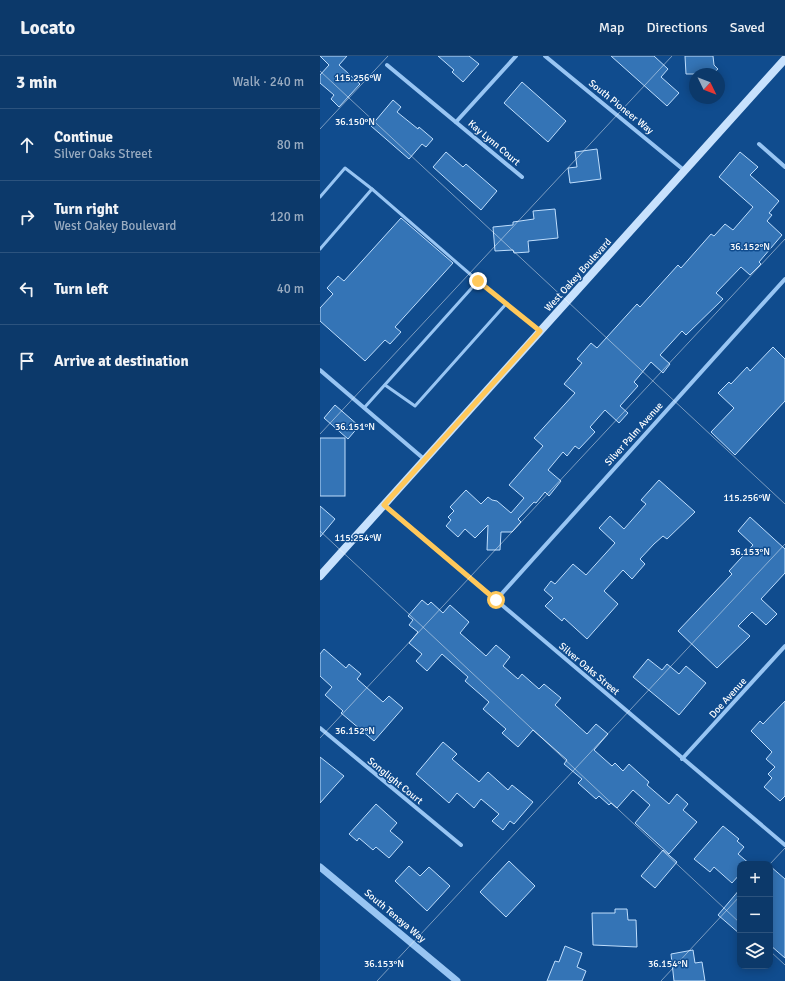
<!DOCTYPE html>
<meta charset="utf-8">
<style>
body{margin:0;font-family:Signika,sans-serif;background:#1a4472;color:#f1f3f6}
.controls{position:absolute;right:12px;bottom:12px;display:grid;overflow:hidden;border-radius:8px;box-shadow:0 2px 10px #0003}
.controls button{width:36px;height:36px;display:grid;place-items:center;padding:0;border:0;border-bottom:1px solid #2c537e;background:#0c396a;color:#f1f3f6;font:20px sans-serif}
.compass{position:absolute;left:369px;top:12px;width:36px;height:36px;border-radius:50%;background:#0c396a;box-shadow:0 2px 10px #0003;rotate:133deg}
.stop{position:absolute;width:12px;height:12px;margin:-9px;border:3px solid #ffc85a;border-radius:50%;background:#fff}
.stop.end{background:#ffc85a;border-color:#fff;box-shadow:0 1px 4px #0008}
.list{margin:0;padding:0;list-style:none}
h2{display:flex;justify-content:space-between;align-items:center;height:52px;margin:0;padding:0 16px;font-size:17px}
h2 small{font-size:13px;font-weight:400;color:#9aacc1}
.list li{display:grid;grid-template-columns:26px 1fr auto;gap:12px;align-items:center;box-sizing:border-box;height:72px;padding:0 16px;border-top:1px solid #2c537e}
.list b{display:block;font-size:15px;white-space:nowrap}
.list p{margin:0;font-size:13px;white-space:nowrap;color:#9aacc1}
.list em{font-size:13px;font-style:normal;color:#9aacc1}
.icon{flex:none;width:22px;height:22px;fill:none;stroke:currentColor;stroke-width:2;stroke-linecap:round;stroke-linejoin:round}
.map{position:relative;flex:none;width:465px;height:925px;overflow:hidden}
header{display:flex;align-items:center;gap:24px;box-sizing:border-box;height:56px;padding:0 20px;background:#0c396a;border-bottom:1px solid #2c537e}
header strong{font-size:19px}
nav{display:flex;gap:22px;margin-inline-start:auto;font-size:14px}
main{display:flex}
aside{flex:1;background:#0c396a}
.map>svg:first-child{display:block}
</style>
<header>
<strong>Locato</strong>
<nav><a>Map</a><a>Directions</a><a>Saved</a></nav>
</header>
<main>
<aside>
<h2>3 min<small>Walk · 240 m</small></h2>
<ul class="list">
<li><svg class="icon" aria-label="ahead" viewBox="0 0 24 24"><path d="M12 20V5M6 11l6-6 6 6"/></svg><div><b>Continue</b><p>Silver Oaks Street</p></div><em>80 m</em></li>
<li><svg class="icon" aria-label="right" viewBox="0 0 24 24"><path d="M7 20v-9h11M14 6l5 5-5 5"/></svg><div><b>Turn right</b><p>West Oakey Boulevard</p></div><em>120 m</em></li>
<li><svg class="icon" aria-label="left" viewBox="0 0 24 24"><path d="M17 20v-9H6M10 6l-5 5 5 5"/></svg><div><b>Turn left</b></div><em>40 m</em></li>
<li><svg class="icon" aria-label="arrive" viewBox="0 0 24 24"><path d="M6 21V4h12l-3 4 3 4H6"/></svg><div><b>Arrive at destination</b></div></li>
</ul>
</aside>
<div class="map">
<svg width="465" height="925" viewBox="0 0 465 925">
<rect width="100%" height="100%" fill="#104c8e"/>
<g fill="#3474b6" stroke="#bfdefd">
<polygon points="0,0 27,0 19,9 40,28 19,51 11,43 14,39 0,27 0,19 9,9"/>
<polygon points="118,0 149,0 159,8 143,26 132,16 134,14"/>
<polygon points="291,0 334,0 348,13 341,21 359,37 347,50"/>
<polygon points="365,0 393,0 394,9 398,13 392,18 366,18"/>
<polygon points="202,26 246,65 228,86 184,47"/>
<polygon points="73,44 81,51 77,56 98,73 99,71 113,83 106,91 102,88 89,103 51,70"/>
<polygon points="277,93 281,123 250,127 248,112 257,111 255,96"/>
<polygon points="126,96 143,111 146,108 177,135 161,154 113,111"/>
<polygon points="420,96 438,111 430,119 459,145 449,157 452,159 447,165 462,179 439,206 441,208 430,219 421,211 396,237 403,243 366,279 362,275 340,299 350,308 343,317 331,306 314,326 318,330 300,350 308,357 299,367 285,354 270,371 275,376 259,393 255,390 247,400 243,396 228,414 241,425 229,440 225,436 216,447 214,446 198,463 201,466 192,476 181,476 180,494 167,494 168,469 155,482 145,473 138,481 126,470 131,464 128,461 134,455 130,451 146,434 161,448 168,441 172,444 177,445 191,457 204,442 189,429 223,390 214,382 255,337 244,328 262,307 257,303 271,287 277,292 317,248 320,251 358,209 361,212 391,178 394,180 405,168 413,174 433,151 399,121"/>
<polygon points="235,153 238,182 208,185 209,196 194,197 193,194 175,195 173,171 193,169 193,166 214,163 213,155"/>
<polygon points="81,162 133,207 75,271 81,276 70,288 65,284 45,305 0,265 0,252 13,238 7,232 18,220 24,225"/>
<polygon points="453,291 465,303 465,345 415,399 391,376 414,352 398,337 409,326 411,328 427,311 430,315"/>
<polygon points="15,349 39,370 28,383 4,362"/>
<rect x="0" y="382" width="25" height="58"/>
<polygon points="339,424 375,456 347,483 343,480 334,488 320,503 325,508 312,523 303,514 284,535 298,548 267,583 244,562 242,565 225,550 233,542 224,534 231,525 235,528 253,508 266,519 295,487 279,472 290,460 304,473 326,448 321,444"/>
<polygon points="0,450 15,463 0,481"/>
<polygon points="430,461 465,493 465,517 441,543 457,558 446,569 432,556 418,570 430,580 397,612 358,575 412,518 409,515 433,489 418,475"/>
<polygon points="102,544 108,549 111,546 123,557 130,549 149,566 140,577 166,600 176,589 190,601 183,610 198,623 202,618 219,633 224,628 241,642 235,649 267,678 276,668 288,678 274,694 292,710 295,707 303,715 309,708 329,726 327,729 349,748 357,738 368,748 363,754 377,766 349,798 315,767 330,749 313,734 297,752 291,747 289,749 279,740 276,743 258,727 262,723 244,708 247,704 213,674 198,691 182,677 186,673 163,653 169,646 145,625 148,621 122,598 107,615 96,605 102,598 89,587 98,576 89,569 93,564 88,560"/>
<polygon points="4,593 26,612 29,608 41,618 37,623 63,646 69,640 83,652 54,685 21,657 23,655 5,639 12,631 0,620 0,598"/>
<polygon points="328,603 342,614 347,608 359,618 366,610 386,627 359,659 313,621"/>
<polygon points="465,645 465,740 460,745 444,731 452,722 448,718 455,711 446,703 452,696 431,675 440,665 443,668"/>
<polygon points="123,686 137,698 132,703 159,726 168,716 188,734 192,729 213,746 194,768 190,765 183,774 172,765 179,758 161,743 154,752 137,737 129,747 96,718"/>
<polygon points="0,701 24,720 0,747"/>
<polygon points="56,748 77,767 70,775 83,786 69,802 56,791 53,794 39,782 37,785 29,778"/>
<polygon points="403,770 419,783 417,785 424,791 418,798 430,808 420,808 420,818 412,827 394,811 390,816 374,803"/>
<polygon points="343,794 357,806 335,832 321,820"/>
<polygon points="189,805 215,830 186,861 160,836"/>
<polygon points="89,810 100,820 109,811 130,830 107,855 75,825"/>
<polygon points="450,810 465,823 465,902 450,889"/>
<polygon points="420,833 420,878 398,859"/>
<polygon points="295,853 307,853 308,864 316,864 317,891 273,889 272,857 295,857"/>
<polygon points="245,890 262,897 257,911 266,915 262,925 227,925 235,905 239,906"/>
<polygon points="373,894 375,907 382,906 385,925 354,925 351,898"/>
</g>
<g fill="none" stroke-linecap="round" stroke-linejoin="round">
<g stroke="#98c5f3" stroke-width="3">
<polyline points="0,141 25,112 52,133"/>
<polyline points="0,193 52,133 158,225 44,352"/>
<polyline points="158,225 219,274"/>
<polyline points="65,329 95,350 186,248"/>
</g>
<g stroke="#98c5f3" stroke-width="4">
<polyline points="225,0 365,115"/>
<polyline points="67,9 202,121"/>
<polyline points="136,66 196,0"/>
<polyline points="439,88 465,111"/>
<polyline points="0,314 104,403"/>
<polyline points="64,449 465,789"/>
<polyline points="176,544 465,223"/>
<polyline points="0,672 141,789"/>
<polyline points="362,703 465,590"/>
</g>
<polyline stroke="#98c5f3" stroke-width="7" points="0,811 137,925"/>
<polyline stroke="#c7e1fd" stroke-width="8" points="0,520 465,3"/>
</g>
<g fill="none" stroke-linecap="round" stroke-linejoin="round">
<polyline stroke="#ffc85a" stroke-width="5" points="158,225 220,275 64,449 176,544"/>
</g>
<path fill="none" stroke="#fff" stroke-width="1" stroke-opacity="0.45" d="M0,15L465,448M0,73L68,0M0,378L352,0M0,475L420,867M0,682L465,183M450,808L465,792M450,895L465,909M57,925L465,488M341,925L420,840"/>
<g text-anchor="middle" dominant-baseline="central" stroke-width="3" stroke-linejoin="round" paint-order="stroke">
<g font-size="10" fill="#fff" stroke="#104c8e">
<text transform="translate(301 51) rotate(39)">South Pioneer Way</text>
<text transform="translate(174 87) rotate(40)">Kay Lynn Court</text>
<text transform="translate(258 219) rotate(-48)">West Oakey Boulevard</text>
<text transform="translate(314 378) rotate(-48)">Silver Palm Avenue</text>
<text transform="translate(269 613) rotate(40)">Silver Oaks Street</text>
<text transform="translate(408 642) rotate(-48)">Doe Avenue</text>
<text transform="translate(75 725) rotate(39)">Songlight Court</text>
<text transform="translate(75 860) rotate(40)">South Tenaya Way</text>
</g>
</g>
<g font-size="10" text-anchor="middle" fill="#fff" stroke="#104c8e" stroke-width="3" stroke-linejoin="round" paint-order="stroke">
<text x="38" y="25">115.256°W</text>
<text x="35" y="69">36.150°N</text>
<text x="430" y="194">36.152°N</text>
<text x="35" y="374">36.151°N</text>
<text x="427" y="445">115.256°W</text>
<text x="38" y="485">115.254°W</text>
<text x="430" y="499">36.153°N</text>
<text x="35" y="678">36.152°N</text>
<text x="64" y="911">36.153°N</text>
<text x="348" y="911">36.154°N</text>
</g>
</svg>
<div class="controls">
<button>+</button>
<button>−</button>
<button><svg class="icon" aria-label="layers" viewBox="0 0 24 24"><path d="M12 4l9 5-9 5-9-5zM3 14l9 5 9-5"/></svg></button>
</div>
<svg class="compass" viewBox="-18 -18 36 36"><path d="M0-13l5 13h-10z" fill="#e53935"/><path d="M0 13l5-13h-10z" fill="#9aacc1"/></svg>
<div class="stop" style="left:176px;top:544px"></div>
<div class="stop end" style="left:158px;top:225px"></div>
</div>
</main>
